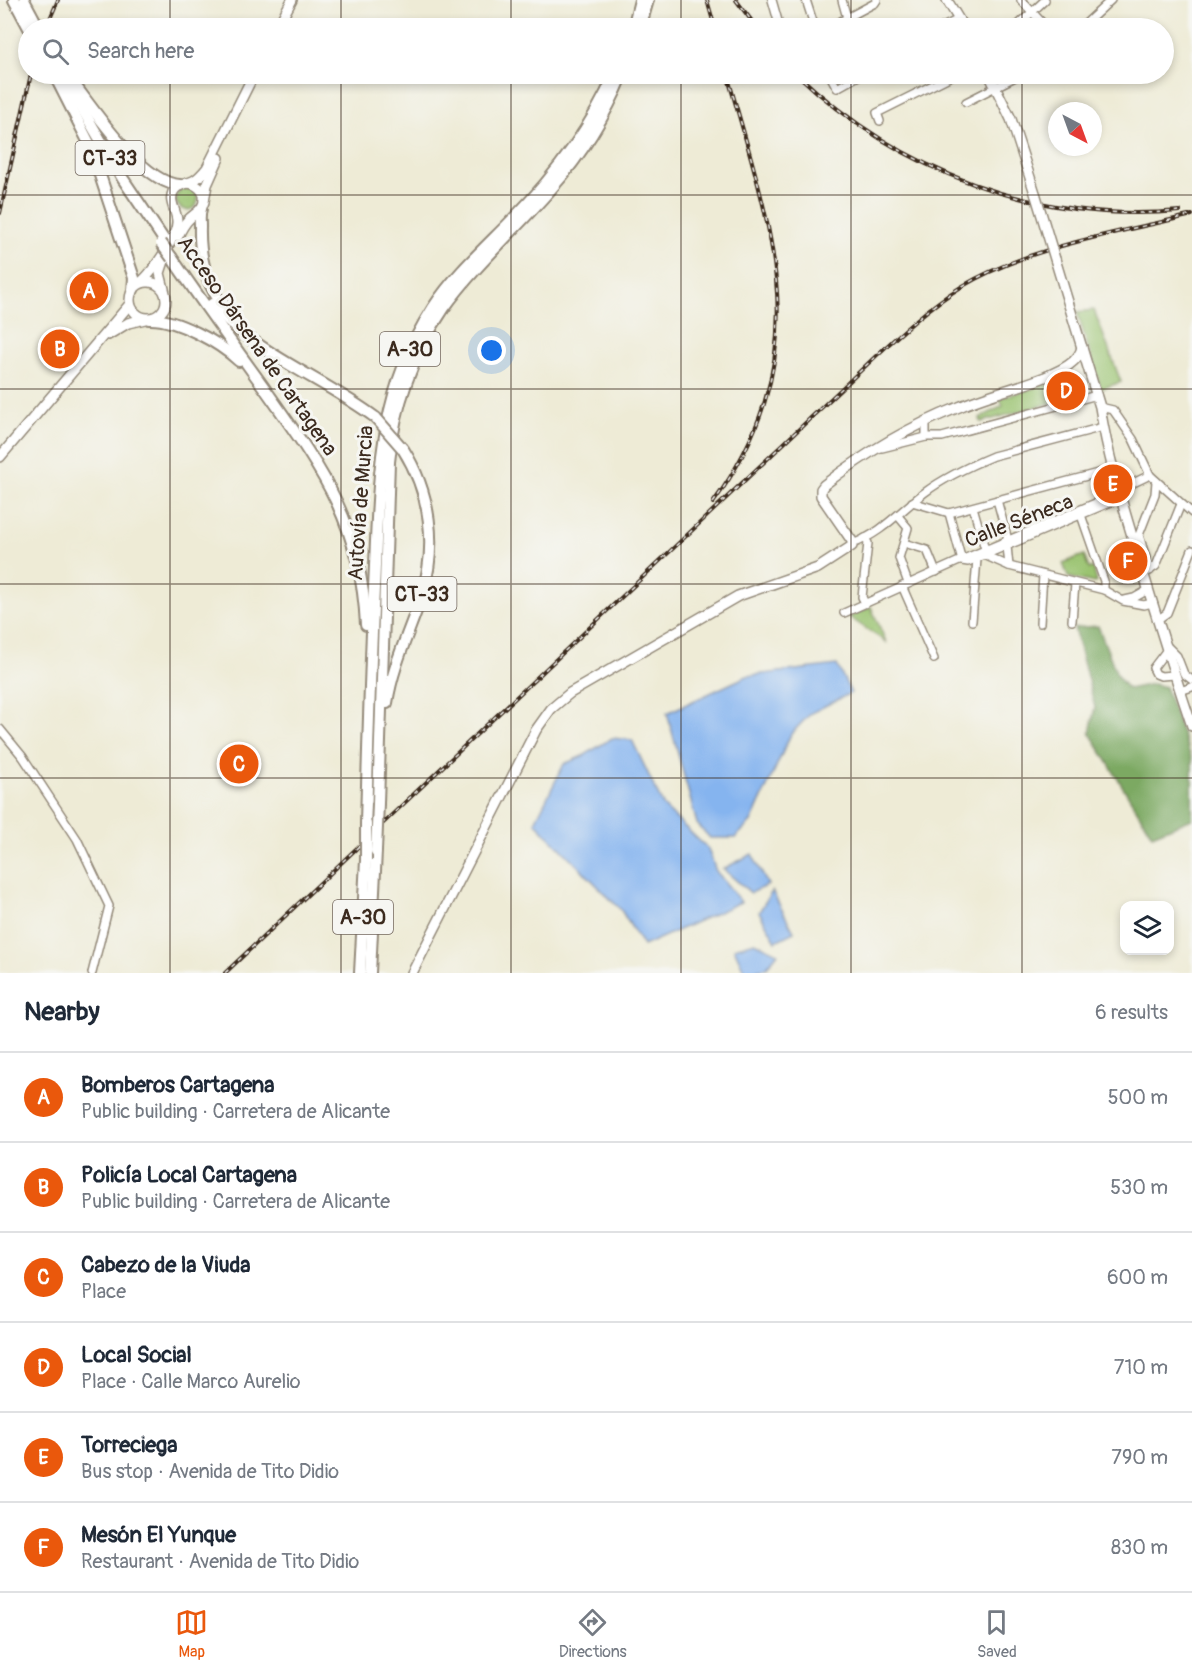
<!DOCTYPE html>
<meta charset="utf-8">
<style>
body{margin:0;font-family:Pangolin,sans-serif;background:#f6f6f7;color:#1f2937}
.controls{position:absolute;right:18px;bottom:18px;display:grid;overflow:hidden;border-radius:12px;box-shadow:0 3px 9px #0003}
.controls button{width:54px;height:54px;display:grid;place-items:center;padding:0;border:0;border-bottom:2px solid #e0e1e3;background:#fff;color:#1f2937;font:30px sans-serif}
.compass{position:absolute;left:1048px;top:102px;width:54px;height:54px;border-radius:50%;background:#fff;box-shadow:0 3px 9px #0003;rotate:139deg}
.you{position:absolute;left:492px;top:351px;width:21px;height:21px;margin:-15px;border:4px solid #fff;border-radius:50%;background:#1a73e8;box-shadow:0 0 0 9px #1a73e833}
.badge{display:grid;place-items:center;width:39px;height:39px;border-radius:50%;background:#ea580c;color:#fff;font-size:20px;font-weight:700}
.pin{position:absolute;translate:-50% -50%;border:3px solid #fff;box-shadow:0 2px 6px #0006}
.list{margin:0;padding:0;list-style:none}
h2{display:flex;justify-content:space-between;align-items:center;height:78px;margin:0;padding:0 24px;font-size:26px}
h2 small{font-size:20px;font-weight:400;color:#747a83}
.list li{display:grid;grid-template-columns:39px 1fr auto;gap:18px;align-items:center;box-sizing:border-box;height:90px;padding:0 24px;border-top:2px solid #e0e1e3}
.list b{display:block;font-size:22px;white-space:nowrap}
.list p{margin:0;font-size:20px;white-space:nowrap;color:#747a83}
.list em{font-size:20px;font-style:normal;color:#747a83}
.icon{flex:none;width:33px;height:33px;fill:none;stroke:currentColor;stroke-width:2;stroke-linecap:round;stroke-linejoin:round}
.map{position:relative;flex:none;width:1192px;height:973px;overflow:hidden}
.search{position:absolute;background:#fff;box-shadow:0 3px 9px #0003;left:18px;right:18px;top:18px;height:66px;display:flex;align-items:center;gap:15px;box-sizing:border-box;padding:0 21px;border-radius:33px;color:#747a83;font-size:22px}
.sheet{height:618px;background:#fff}
nav{display:flex;justify-content:space-around;align-items:center;box-sizing:border-box;height:84px;border-top:2px solid #e0e1e3;background:#fff;font-size:16px;color:#747a83}
nav a{display:grid;justify-items:center;gap:3px}
nav .on{color:#ea580c}
.map>svg:first-child{display:block}
</style>
<div class="map">
<svg width="1192" height="973" viewBox="0 0 1192 973">
<rect width="100%" height="100%" fill="#f6f6f2"/>
<filter id="ink" filterUnits="userSpaceOnUse"><feTurbulence type="fractalNoise" baseFrequency=".0167" numOctaves="2"/><feDisplacementMap in="SourceGraphic" scale="12" xChannelSelector="R" yChannelSelector="G"/><feConvolveMatrix kernelMatrix="1 2 1 2 8 2 1 2 1" color-interpolation-filters="sRGB"/></filter>
<filter id="wash" filterUnits="userSpaceOnUse"><feTurbulence type="fractalNoise" baseFrequency=".008" numOctaves="4" result="noise"/><feDisplacementMap in="SourceGraphic" scale="24" xChannelSelector="R" yChannelSelector="G"/><feGaussianBlur stdDeviation="1.35" result="paint"/><feColorMatrix in="noise" values="0 0 0 0 0 0 0 0 0 0 0 0 0 0 0 0 0 1.4 0 .05"/><feComposite in="paint" operator="in"/></filter>
<g filter="url(#wash)">
<rect width="100%" height="100%" fill="#eeebd6"/>
<g fill="#9ac36f" stroke="#6a7646" stroke-width="1.5">
<circle cx="187" cy="199" r="11"/>
<polygon points="1094,310 1121,382 1101,389 1077,312"/>
<polygon points="1050,383 1055,402 981,422 980,418 1003,406 1000,398"/>
<polygon points="1084,555 1089,569 1093,567 1097,582 1094,583 1068,577 1063,563"/>
<polygon points="871,607 886,642 849,617"/>
</g>
<polygon fill="#7ba962" stroke="#5b6a40" stroke-width="1.5" points="1098,626 1118,677 1128,689 1153,684 1165,687 1192,760 1192,819 1152,835 1090,733 1095,707 1074,628"/>
<g fill="#85b4ef" stroke="#606f86" stroke-width="1.5">
<polygon points="837,665 851,693 811,713 791,734 751,822 735,838 710,838 697,824 667,713 747,676"/>
<polygon points="612,738 632,740 664,807 708,849 716,871 741,902 643,946 621,910 535,822 564,764 585,755"/>
<polygon points="752,854 768,885 751,893 723,869"/>
<polygon points="772,891 794,932 776,941 759,912"/>
<polygon points="755,942 778,953 766,968 745,972 734,948"/>
</g>
</g>
<g filter="url(#ink)">
<g fill="none" stroke-linecap="round" stroke-linejoin="round">
<g stroke="#948a7a" stroke-width="10">
<g id="minor">
<polyline points="772,0 780,28"/>
<polyline points="806,0 815,28"/>
<polyline points="842,0 847,18"/>
<polyline points="1021,0 1047,28"/>
<polyline points="828,28 875,3 877,0"/>
<polyline points="941,28 959,19"/>
<polyline points="1015,28 1045,0"/>
<polyline points="1081,28 1111,0"/>
<polyline points="831,77 837,88 862,74"/>
<polyline points="966,102 1021,74"/>
<polyline points="880,121 877,113 955,74"/>
<polyline points="1055,385 1060,405"/>
<polyline points="1100,407 1113,410 1133,439 1150,475 1192,513"/>
<polyline points="926,437 942,437 1097,395"/>
<polyline points="882,448 926,437 926,422"/>
<polyline points="1125,487 1150,475"/>
<polyline points="997,500 1008,540"/>
<polyline points="912,502 949,513 1113,469"/>
<polyline points="973,507 985,549"/>
<polyline points="949,513 962,561"/>
<polyline points="1081,515 1104,581 1104,590"/>
<polyline points="898,516 908,528 899,558 908,583"/>
<polyline points="904,543 927,550 936,572"/>
<path d="M852,544C881,534 900,511 924,493C944,478 969,466 993,456L1103,427"/>
<polyline points="1007,546 1009,566"/>
<polyline points="984,555 1009,566 1104,590 1123,601 1144,605 1152,603"/>
<polyline points="962,561 968,562 1121,498"/>
<polyline points="1150,571 1139,535 1155,494 1156,481"/>
<polyline points="1147,572 1156,566 1181,504"/>
<polyline points="902,586 934,659"/>
<polyline points="1125,600 1134,598 1148,590"/>
<polyline points="865,603 862,597 868,543 865,538"/>
<polyline points="844,613 966,558 1119,493"/>
<polyline points="1157,620 1167,613 1192,550"/>
<polyline points="972,621 977,559"/>
<polyline points="1072,621 1075,584"/>
<polyline points="1040,623 1043,575"/>
<polyline points="1166,645 1177,656 1184,674 1192,680"/>
<polyline points="1166,651 1153,668 1156,674 1161,676 1174,675"/>
<polyline points="1180,691 1192,687"/>
<polyline points="0,729 23,757 77,839 109,906 92,973"/>
</g>
</g>
<g stroke="#948a7a" stroke-width="12">
<g id="major">
<polyline points="947,0 964,28"/>
<polyline points="277,28 292,0"/>
<polyline points="989,74 1011,119 1036,196"/>
<polyline points="204,200 207,185 219,158"/>
<path d="M178,236C181,230 184,224 188,220C193,215 199,212 202,207C209,194 199,184 187,183"/>
<path d="M1055,259L1100,407C1108,459 1124,509 1139,559C1156,615 1173,671 1192,726"/>
<circle cx="148" cy="300" r="18"/>
<path d="M137,285C150,277 176,239 177,223C178,212 168,203 173,192C178,183 186,185 193,181C199,178 203,173 207,168L254,74"/>
<polyline points="165,293 160,273 165,258"/>
<polyline points="108,335 128,323 145,319"/>
<polyline points="0,457 130,304"/>
<path d="M412,973L536,730L551,709L570,693L738,596L818,568L852,546V541L821,496V489L824,485C864,454 911,426 959,407C987,395 1017,388 1045,377C1059,371 1079,363 1082,347"/>
</g>
</g>
<g stroke="#948a7a" stroke-width="14">
<g id="highway">
<polyline points="14,0 29,28"/>
<polyline points="24,0 39,28"/>
<polyline points="633,28 640,0"/>
<polyline points="640,28 648,0"/>
<polyline points="54,74 90,145 134,278 133,290"/>
<polyline points="62,74 123,179 164,240"/>
<path d="M74,84C95,112 144,184 180,185"/>
<path d="M201,209C199,215 200,220 200,227C199,262 208,292 233,317"/>
<path d="M172,258C202,302 234,346 265,389C322,470 361,522 366,625"/>
<path d="M212,304C256,355 323,378 376,418"/>
<path d="M149,319C176,318 220,343 239,361"/>
<path d="M387,703C393,664 410,631 422,594C438,545 430,492 403,449"/>
<path d="M378,803L389,462C394,407 413,353 444,308C475,265 516,229 551,189C581,155 606,115 623,74"/>
<path d="M366,824C368,745 370,667 374,588C379,487 375,398 433,308C455,274 486,247 514,218C556,175 591,128 615,74"/>
<polyline points="360,973 366,860"/>
<polyline points="370,973 376,851"/>
</g>
</g>
<use href="#minor" stroke="#fff" stroke-width="7"/>
<use href="#major" stroke="#fff" stroke-width="9"/>
<use href="#highway" stroke="#fff" stroke-width="10"/>
<g stroke="#3b2a1e" stroke-width="4">
<g id="rail">
<polyline points="707,0 715,28"/>
<polyline points="736,0 757,28"/>
<polyline points="46,28 58,0"/>
<path d="M797,74C900,172 1038,224 1180,211"/>
<polyline points="0,213 31,74"/>
<path d="M713,503C820,353 772,234 727,74"/>
<path d="M225,973L876,356C903,331 930,306 961,287C1027,247 1117,233 1192,215"/>
</g>
</g>
<use href="#rail" stroke="#f6f6f2" stroke-width="1.5" stroke-dasharray="4.5" stroke-linecap="butt"/>
<g stroke="#948a7a" stroke-width="12" stroke-linecap="butt">
<polyline id="major-bridge" points="1036,196 1055,259"/>
</g>
<g stroke="#948a7a" stroke-width="14" stroke-linecap="butt">
<g id="highway-bridge">
<polyline points="161,243 172,258"/>
<polyline points="376,418 403,449"/>
<polyline points="376,851 378,803"/>
<polyline points="366,860 366,824"/>
</g>
</g>
<use href="#major-bridge" stroke="#fff" stroke-width="9"/>
<use href="#highway-bridge" stroke="#fff" stroke-width="10"/>
</g>
</g>
<path fill="none" stroke="#3b2a1e" stroke-width="1.5" stroke-opacity="0.55" d="M170,0V28M341,0V28M511,0V28M681,0V28M851,0V28M1022,0V28M170,74V973M341,74V973M511,74V973M681,74V973M851,74V973M1022,74V973M0,195H1192M0,389H1192M0,584H1192M0,778H1192"/>
<g text-anchor="middle" dominant-baseline="central" stroke-width="6" stroke-linejoin="round" paint-order="stroke">
<g fill="#f6f6f2" stroke="#73675e" stroke-width="1.5">
<rect x="75.5" y="141" width="69" height="34" rx="4.5"/>
<rect x="380" y="332" width="60" height="34" rx="4.5"/>
<rect x="387.5" y="577" width="69" height="34" rx="4.5"/>
<rect x="333" y="900" width="60" height="34" rx="4.5"/>
</g>
<g font-size="20" font-weight="bold" fill="#3b2a1e">
<text x="110" y="158">CT-33</text>
<text x="410" y="349">A-30</text>
<text x="422" y="594">CT-33</text>
<text x="363" y="917">A-30</text>
</g>
<g font-size="21" fill="#3b2a1e" stroke="#f6f6f2">
<text transform="translate(257 346) rotate(55)">Acceso Dársena de Cartagena</text>
<text transform="translate(361 503) rotate(-86)">Autovía de Murcia</text>
<text transform="translate(1019 521) rotate(-21)">Calle Séneca</text>
</g>
</g>
</svg>
<div class="controls">
<button><svg class="icon" aria-label="layers" viewBox="0 0 24 24"><path d="M12 4l9 5-9 5-9-5zM3 14l9 5 9-5"/></svg></button>
</div>
<svg class="compass" viewBox="-18 -18 36 36"><path d="M0-13l5 13h-10z" fill="#e53935"/><path d="M0 13l5-13h-10z" fill="#747a83"/></svg>
<div class="you"></div>
<div class="pin badge" style="left:89px;top:291px">A</div>
<div class="pin badge" style="left:60px;top:349px">B</div>
<div class="pin badge" style="left:239px;top:764px">C</div>
<div class="pin badge" style="left:1066px;top:391px">D</div>
<div class="pin badge" style="left:1113px;top:484px">E</div>
<div class="pin badge" style="left:1128px;top:561px">F</div>
<div class="search"><svg class="icon" aria-label="search" viewBox="0 0 24 24"><circle cx="10" cy="10" r="6"/><path d="M15 15l6 6"/></svg>Search here</div>
</div>
<section class="sheet">
<h2>Nearby<small>6 results</small></h2>
<ul class="list">
<li><span class="badge">A</span><div><b>Bomberos Cartagena</b><p>Public building · Carretera de Alicante</p></div><em>500 m</em></li>
<li><span class="badge">B</span><div><b>Policía Local Cartagena</b><p>Public building · Carretera de Alicante</p></div><em>530 m</em></li>
<li><span class="badge">C</span><div><b>Cabezo de la Viuda</b><p>Place</p></div><em>600 m</em></li>
<li><span class="badge">D</span><div><b>Local Social</b><p>Place · Calle Marco Aurelio</p></div><em>710 m</em></li>
<li><span class="badge">E</span><div><b>Torreciega</b><p>Bus stop · Avenida de Tito Didio</p></div><em>790 m</em></li>
<li><span class="badge">F</span><div><b>Mesón El Yunque</b><p>Restaurant · Avenida de Tito Didio</p></div><em>830 m</em></li>
</ul>
</section>
<nav>
<a class="on"><svg class="icon" aria-label="map" viewBox="0 0 24 24"><path d="M3 6l6-2 6 2 6-2v14l-6 2-6-2-6 2zM9 4v14M15 6v14"/></svg>Map</a>
<a><svg class="icon" aria-label="directions" viewBox="0 0 24 24"><path d="M12 3l9 9-9 9-9-9zM9 14v-3h6M13 9l2 2-2 2"/></svg>Directions</a>
<a><svg class="icon" aria-label="saved" viewBox="0 0 24 24"><path d="M7 4h10v16l-5-4-5 4z"/></svg>Saved</a>
</nav>
